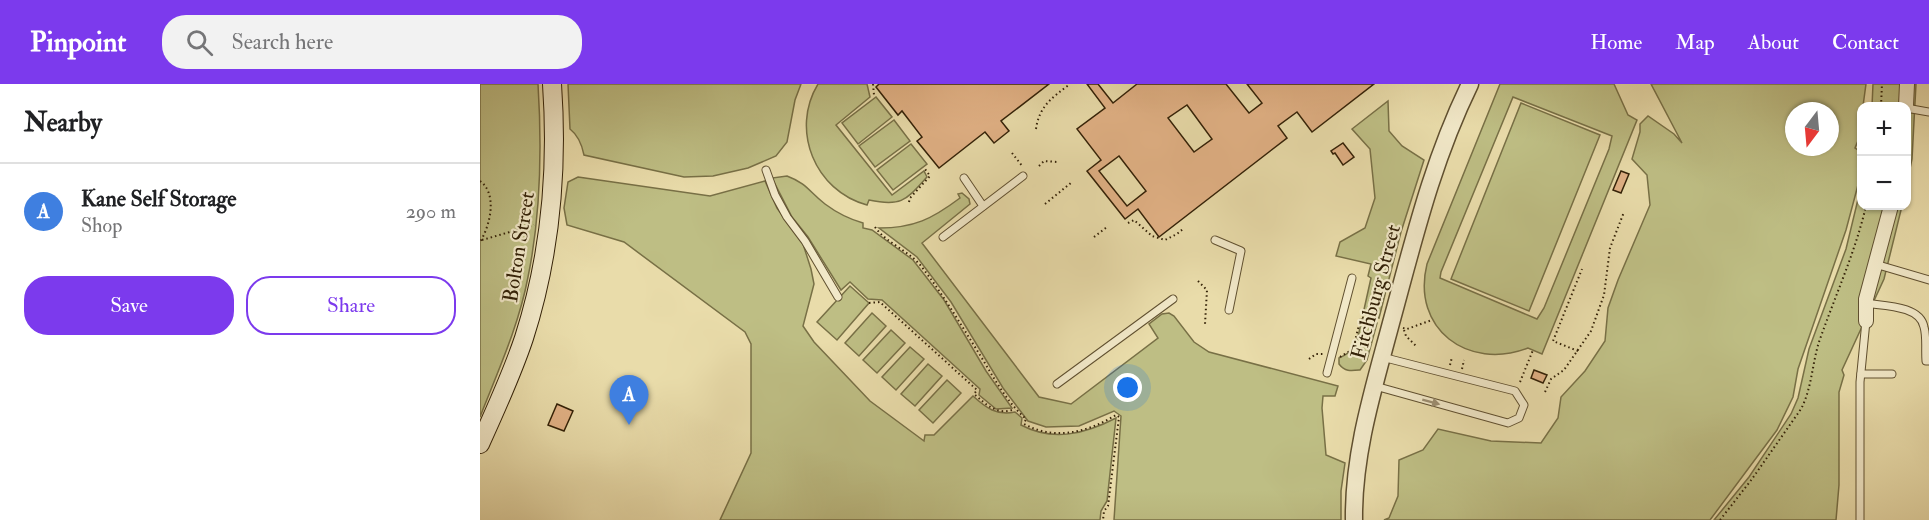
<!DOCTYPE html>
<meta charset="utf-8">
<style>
body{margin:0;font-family:"IM FELL Double Pica",serif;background:#f2f2f2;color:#202124}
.controls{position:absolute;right:18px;top:18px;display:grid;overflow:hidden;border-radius:12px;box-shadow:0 2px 4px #0004}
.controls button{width:54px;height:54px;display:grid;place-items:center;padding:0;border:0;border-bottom:2px solid #e0e0e0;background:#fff;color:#202124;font:30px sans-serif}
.compass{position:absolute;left:1305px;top:18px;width:54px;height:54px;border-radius:50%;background:#fff;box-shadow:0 2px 4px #0004;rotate:196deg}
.you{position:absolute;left:648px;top:304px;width:21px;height:21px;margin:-15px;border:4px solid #fff;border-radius:50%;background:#1a73e8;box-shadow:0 0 0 9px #1a73e833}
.badge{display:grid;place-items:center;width:39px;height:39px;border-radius:50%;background:#7c3aed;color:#fff;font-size:20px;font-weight:700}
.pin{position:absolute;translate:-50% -50px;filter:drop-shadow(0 2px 3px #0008)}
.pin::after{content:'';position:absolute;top:32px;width:21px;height:18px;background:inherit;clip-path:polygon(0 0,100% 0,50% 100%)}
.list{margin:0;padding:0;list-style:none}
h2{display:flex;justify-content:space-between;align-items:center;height:78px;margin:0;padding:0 24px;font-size:26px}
h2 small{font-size:20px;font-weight:400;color:#757577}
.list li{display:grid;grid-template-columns:39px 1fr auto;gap:18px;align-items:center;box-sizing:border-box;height:96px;padding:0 24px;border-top:2px solid #e0e0e0}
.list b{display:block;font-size:22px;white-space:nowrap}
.list p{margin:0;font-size:20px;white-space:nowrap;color:#757577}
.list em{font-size:20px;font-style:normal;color:#757577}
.actions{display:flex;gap:12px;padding:18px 24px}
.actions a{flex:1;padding:14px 0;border:2px solid #7c3aed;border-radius:24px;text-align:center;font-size:21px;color:#7c3aed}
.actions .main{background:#7c3aed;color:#fff}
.icon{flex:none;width:33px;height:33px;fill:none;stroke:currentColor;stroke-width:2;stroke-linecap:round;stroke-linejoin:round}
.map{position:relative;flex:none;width:1449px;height:436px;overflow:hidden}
header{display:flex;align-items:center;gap:36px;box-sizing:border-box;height:84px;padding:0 30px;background:#7c3aed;color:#fff}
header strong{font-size:28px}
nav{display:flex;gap:33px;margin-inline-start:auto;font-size:21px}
.search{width:420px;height:54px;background:#f2f2f2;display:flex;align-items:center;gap:15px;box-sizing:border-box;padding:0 21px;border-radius:24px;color:#757577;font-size:22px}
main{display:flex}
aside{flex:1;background:#fff}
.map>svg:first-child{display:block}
</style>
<header>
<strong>Pinpoint</strong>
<div class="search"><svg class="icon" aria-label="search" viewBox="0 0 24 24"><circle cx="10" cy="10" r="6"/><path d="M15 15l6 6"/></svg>Search here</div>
<nav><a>Home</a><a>Map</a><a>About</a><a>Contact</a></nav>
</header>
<main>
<aside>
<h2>Nearby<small></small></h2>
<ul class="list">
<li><span class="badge" style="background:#3f7fe0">A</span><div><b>Kane Self Storage</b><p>Shop</p></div><em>290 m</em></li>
</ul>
<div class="actions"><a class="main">Save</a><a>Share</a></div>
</aside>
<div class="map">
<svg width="1449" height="436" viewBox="0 0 1449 436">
<rect width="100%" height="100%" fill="#e9dcaa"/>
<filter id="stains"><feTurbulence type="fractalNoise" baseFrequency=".00333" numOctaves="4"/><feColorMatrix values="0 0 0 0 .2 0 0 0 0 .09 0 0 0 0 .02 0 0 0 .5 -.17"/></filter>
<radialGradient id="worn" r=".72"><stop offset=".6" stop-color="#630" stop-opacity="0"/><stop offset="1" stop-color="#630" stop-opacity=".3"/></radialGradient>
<g fill="#bebe84" stroke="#787046" stroke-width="1.5" fill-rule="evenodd">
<path d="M0,0H58C62,64 61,130 48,193C39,241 18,287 0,333Z"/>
<path d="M88,0H321L315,16L307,58L296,72L268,84L233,92L204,93L104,71C102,61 99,52 90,45Z"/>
<path d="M338,0H387L390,13L356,41L412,111L444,87L447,93C426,116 422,123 389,116L387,121C335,107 310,46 338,0Z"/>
<path d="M1020,0H1134L1148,31L1157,36L1062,270L1048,264C988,287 931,245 947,180ZM1033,13L1132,52L1129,65L1064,224L1057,235L960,194L961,188Z"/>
<path d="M1171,0H1386L1383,22H1382L1380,52L1375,64L1381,68L1378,101L1366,146L1318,285L1313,313L1297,346L1230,436H904L909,434L918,412L919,376L943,366L958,345L1011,357L1061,359L1078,334L1081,313L1105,287L1125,257L1128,224L1138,196L1170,121L1167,91L1152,75L1160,48V40L1168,32L1194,50L1202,59ZM1314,27H1350V63H1314Z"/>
<polygon points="1393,0 1436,0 1432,75 1427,99 1426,22 1392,22"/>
<polygon points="396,13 412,33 378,60 362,39"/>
<polygon points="908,17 909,47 922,62 944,76 921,148 899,234 883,230 891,194 888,192 891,180 856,172 860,158 885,144 895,114 890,65 872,45"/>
<polygon points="1041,19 1120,51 1049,227 971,195"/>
<polygon points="414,36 430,57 395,83 379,62"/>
<polygon points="431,60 447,80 413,106 397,86"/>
<path d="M307,92C328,100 329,108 345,120C357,129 369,135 383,139V144L392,146L433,176L464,216L506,287L532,324L516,325L499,311L500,305L402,216L388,215L370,198L361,206L328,153L312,133L292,94Z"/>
<path d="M98,93L230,112L285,97L297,124L323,160L331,185L334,200L323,242L334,258L390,317L444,357L445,351H454L493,312C506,324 517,332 535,328L542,334L541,341C573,358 605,350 636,334L627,417L621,427L620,436H240L271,369V260L265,248L144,158L87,141L84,124L88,98Z"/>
<polygon points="1381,103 1382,122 1422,122 1404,195 1362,286 1364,291 1359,308 1359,401 1356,436 1234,436 1269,393 1311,330 1318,314 1329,265 1366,165"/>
<path d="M482,109L489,115L490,120L442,159L559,313L591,320L678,254L669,240L682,230L689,229L694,232L714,258L729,268L858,302L855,312H843L842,324L846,371L865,379L861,407V436H634L641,332L634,327L599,342L566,343L548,337L523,304L471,218L437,173L399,144C434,144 452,135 480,114L478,110Z"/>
<polygon points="370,202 389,219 357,256 337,238"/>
<polygon points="392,229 406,242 379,272 365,259"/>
<path d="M882,235L897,239L887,276L880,286C871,287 865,288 859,280V274C879,266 877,254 882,235Z"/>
<polygon points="411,246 425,259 397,289 383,276"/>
<polygon points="430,263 444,275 416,306 402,293"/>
<polygon points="448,280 462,292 435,322 421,310"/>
<polygon points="467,296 481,309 453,339 439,326"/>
</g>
<g fill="#e1b185" stroke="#332107" stroke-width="1.5" fill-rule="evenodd">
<polygon points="399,0 569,0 521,37 529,47 514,59 505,48 459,84 437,57 442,53 422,27 418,31 396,3"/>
<path d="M607,0H618L633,19L657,0H746L769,29L782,19L767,0H894L832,48L817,28L798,42L807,54L679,153L658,125L645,135L607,87L621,76L597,45L625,24ZM707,21L732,55L714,68L688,34ZM639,72L666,107L647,122L619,87Z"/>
<polygon points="863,59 874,73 863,81 855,69 853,70 851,67"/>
<polygon points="1141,87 1149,90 1141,109 1133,106"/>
<polygon points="1054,286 1067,291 1063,299 1051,294"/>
<polygon points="77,320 93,327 84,347 68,341"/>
</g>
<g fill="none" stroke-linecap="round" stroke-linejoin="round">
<g stroke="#605030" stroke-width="9">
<g id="service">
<polyline points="1426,24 1449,28"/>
<polyline points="286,86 295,111 307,133 325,157 358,213"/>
<polyline points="484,94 503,122"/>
<polyline points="463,153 543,92"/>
<polyline points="735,156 761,167 749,226"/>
<polyline points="1395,180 1449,196"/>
<path d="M1385,219C1403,222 1440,221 1444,243C1447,253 1445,266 1446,277H1449"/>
<polyline points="847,289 872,194"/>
<polyline points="1381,290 1412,290"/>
<polyline points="577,300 693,215"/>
<polyline points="895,302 1028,339 1039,334 1044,321 1035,307 902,273"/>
<polyline points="1380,436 1380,298 1386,237"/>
</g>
</g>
<g stroke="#605030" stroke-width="16">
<g id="minor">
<polyline points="1426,22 1427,0"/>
<polyline points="1386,237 1386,215 1411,122"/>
</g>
</g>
<g stroke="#605030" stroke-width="19">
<path id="tertiary" d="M874,436C873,369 894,303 911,239C934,155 952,78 990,0"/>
</g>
<g stroke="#332107" stroke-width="20">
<path id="secondary" d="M0,360C16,325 32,290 44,254C70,173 78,85 72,0"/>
</g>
<g stroke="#332107" stroke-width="2" stroke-dasharray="1.5 3" stroke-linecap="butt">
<polyline points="393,0 394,11"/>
<polyline points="1401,22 1402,0"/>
<path d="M556,45C559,22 573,13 590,0"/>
<polyline points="532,69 543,83"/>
<polyline points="559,82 564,77 577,78"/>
<path d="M0,97C18,110 10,142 0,158"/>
<polyline points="429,118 430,114 450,92 445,85"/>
<polyline points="565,120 592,98"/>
<polyline points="648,139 654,136 672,152 685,156 697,150 704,144"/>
<path d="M395,143C406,159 428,166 441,182C463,210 481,241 500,271C514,294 526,317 546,335L544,340C575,357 608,348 636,331L639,333L628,422L624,427L623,436"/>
<polyline points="614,153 627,143"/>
<polyline points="2,156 54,141"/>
<polyline points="718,197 727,206 725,240"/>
<path d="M389,219L400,218L497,306L494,310C507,321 517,332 535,325"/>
<polyline points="923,244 927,245 952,236"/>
<polyline points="924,246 926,252 936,262"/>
<polyline points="1098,267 1073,257 1102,185"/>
<polyline points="860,273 873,265 881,233 899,238"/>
<polyline points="829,275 836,270 844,270"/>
<polyline points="970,281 972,273"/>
<polyline points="982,285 984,276"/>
<polyline points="1040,298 1053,266"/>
<polyline points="1065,308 1071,295 1084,286 1111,247 1124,211 1130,164 1144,128"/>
<path d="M1240,436L1272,395L1321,325C1332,304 1332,280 1339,258C1355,212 1375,169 1386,122"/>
</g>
<use href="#service" stroke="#f1e8c8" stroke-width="7"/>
<use href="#minor" stroke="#f1e8c8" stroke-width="14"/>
<use href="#tertiary" stroke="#f1e8c8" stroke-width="16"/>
<use href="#secondary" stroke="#f1e8c8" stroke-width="18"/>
</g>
<defs><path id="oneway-solid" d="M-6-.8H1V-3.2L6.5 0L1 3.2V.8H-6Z" transform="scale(1.5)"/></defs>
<use fill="#9c8e71" href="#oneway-solid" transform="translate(951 318) rotate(15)"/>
<g text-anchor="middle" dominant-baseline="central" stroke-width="4.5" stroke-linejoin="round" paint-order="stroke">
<g font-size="21" fill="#332107" stroke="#f1e8c8">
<text transform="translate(39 163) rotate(-81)">Bolton Street</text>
<text transform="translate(896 208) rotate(-75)">Fitchburg Street</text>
</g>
</g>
<rect width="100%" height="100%" filter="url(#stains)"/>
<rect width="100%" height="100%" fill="url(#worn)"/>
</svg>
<div class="controls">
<button>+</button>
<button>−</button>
</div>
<svg class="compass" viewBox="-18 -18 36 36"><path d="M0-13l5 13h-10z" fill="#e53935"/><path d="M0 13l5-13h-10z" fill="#757577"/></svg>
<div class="you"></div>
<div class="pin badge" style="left:149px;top:341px;background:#3f7fe0">A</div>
</div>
</main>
